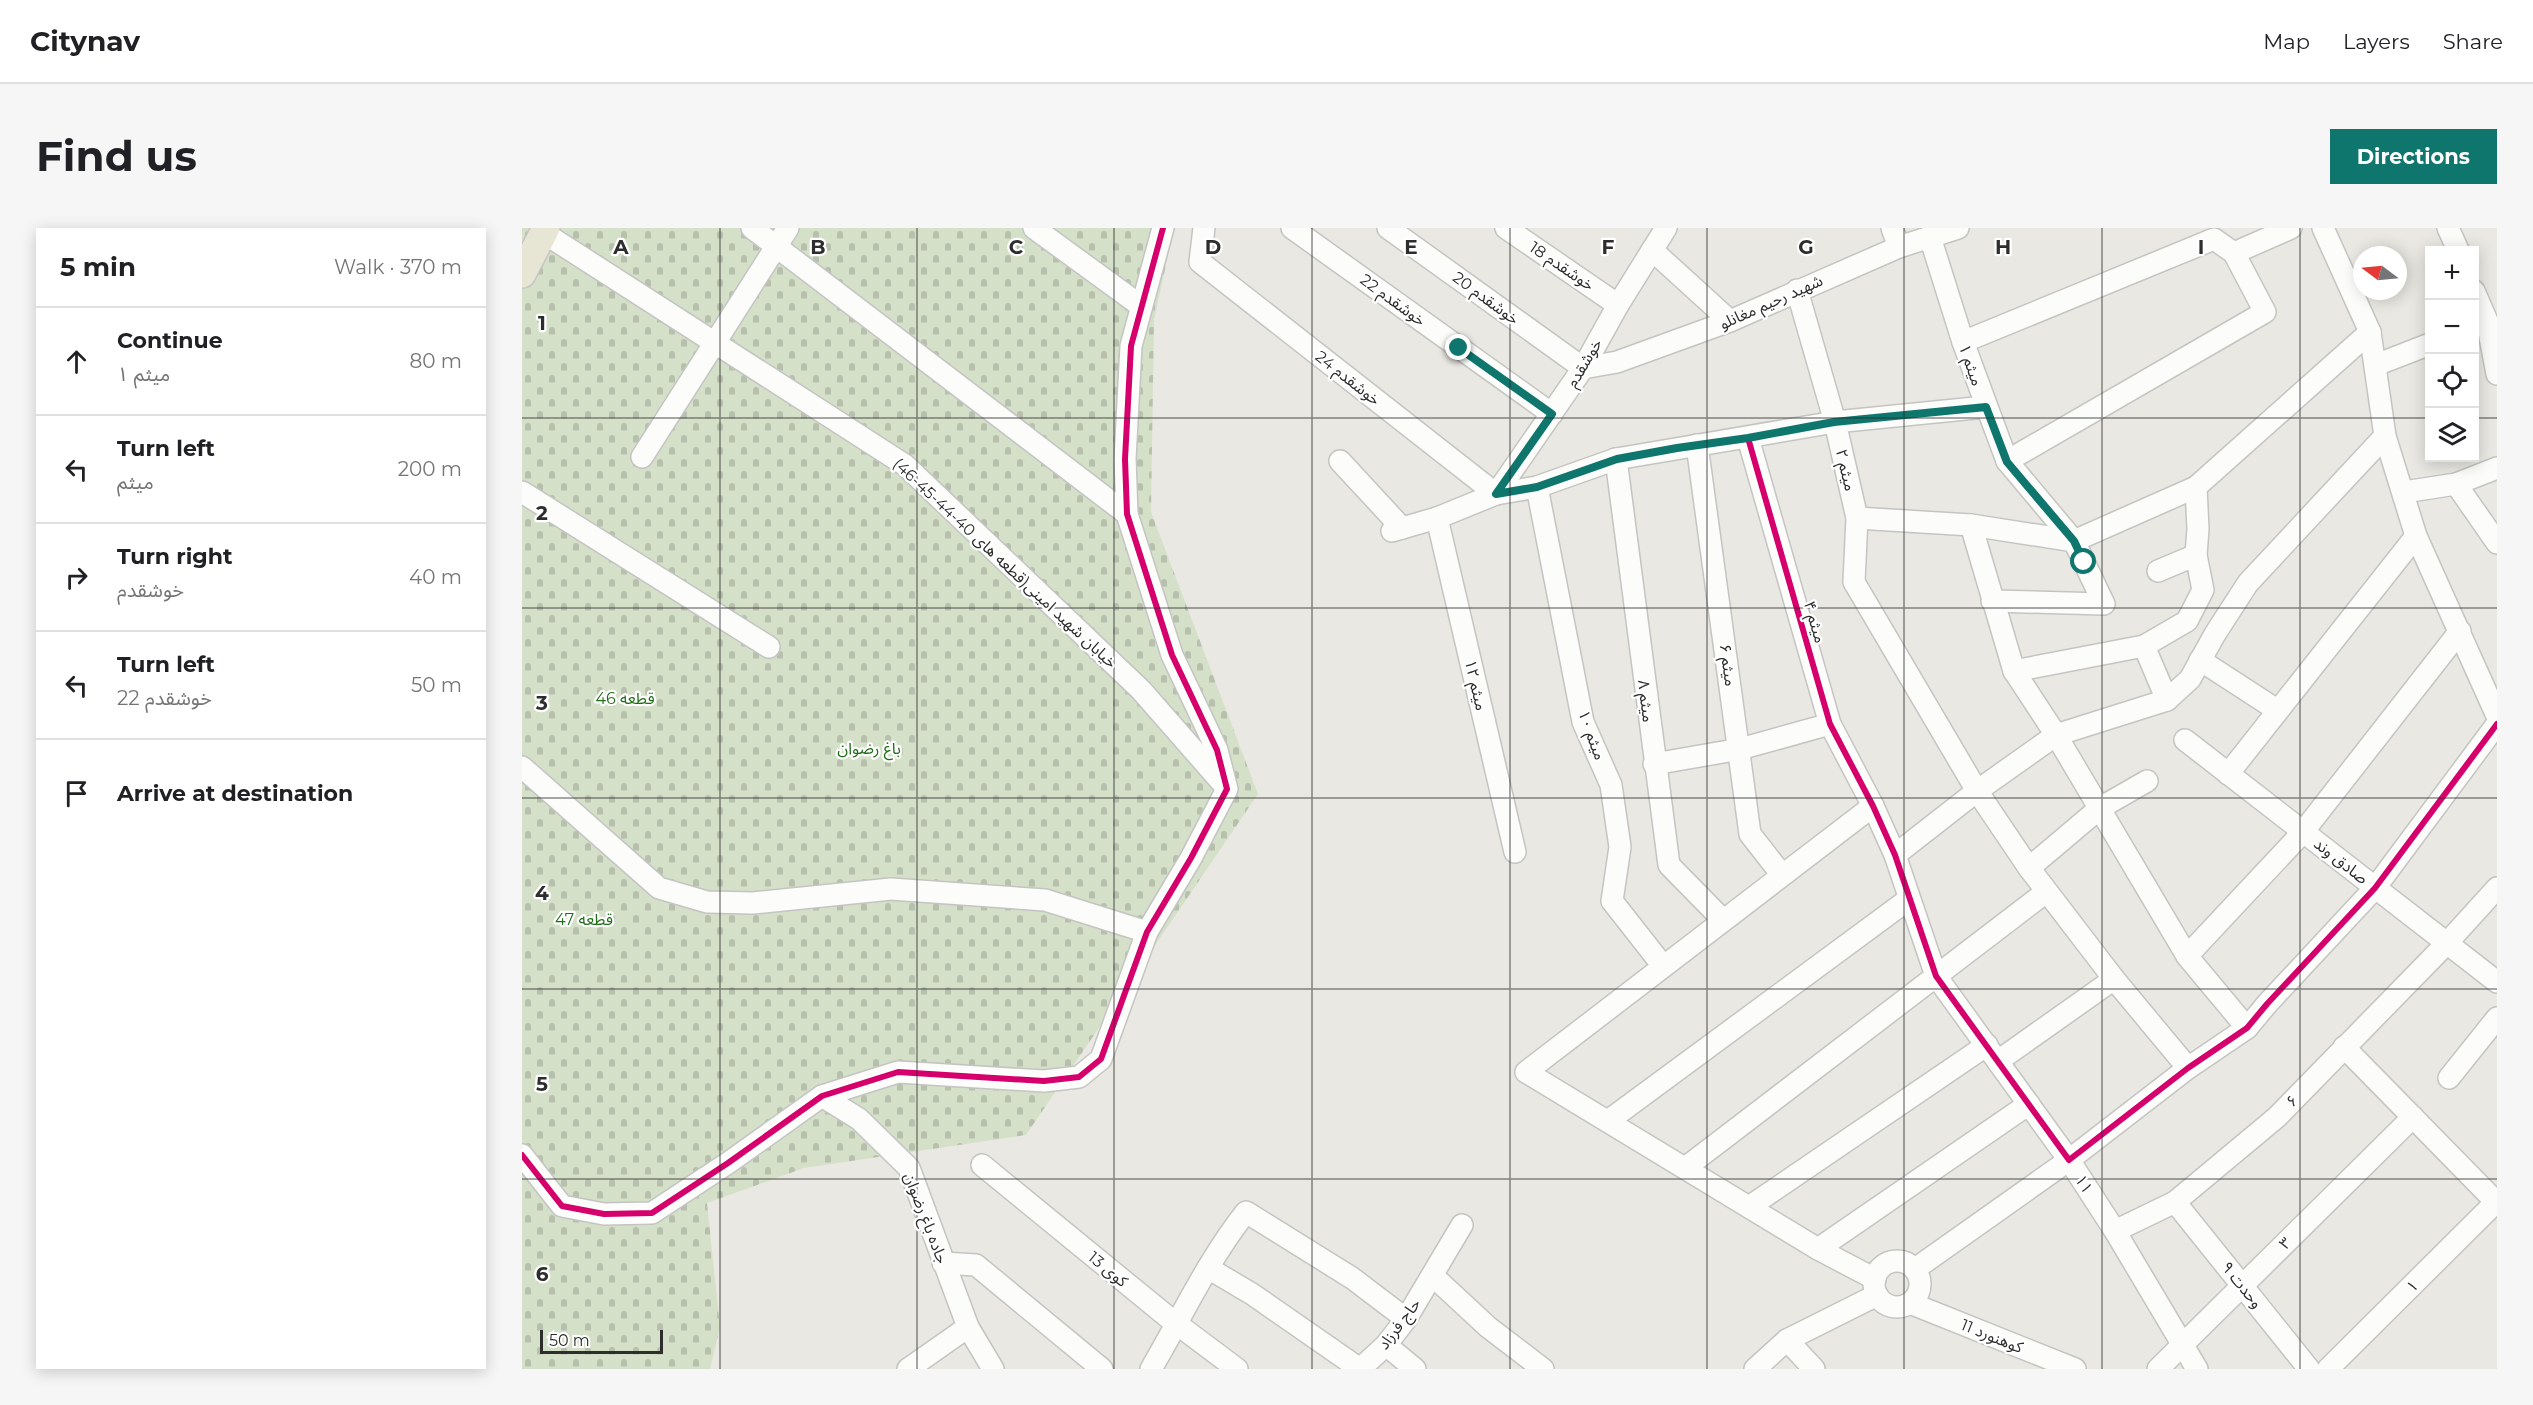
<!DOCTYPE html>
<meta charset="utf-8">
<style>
body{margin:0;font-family:Montserrat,"Noto Sans Arabic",sans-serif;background:#f6f6f6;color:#202124}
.controls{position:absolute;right:18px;top:18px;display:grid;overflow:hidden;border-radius:0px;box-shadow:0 3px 15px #0003}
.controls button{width:54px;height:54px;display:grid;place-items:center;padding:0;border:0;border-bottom:2px solid #e0e0e0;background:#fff;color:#202124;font:30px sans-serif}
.compass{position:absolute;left:1831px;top:18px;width:54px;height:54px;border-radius:50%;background:#fff;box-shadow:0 3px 15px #0003;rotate:286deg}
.scale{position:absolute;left:18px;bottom:15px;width:123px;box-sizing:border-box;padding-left:6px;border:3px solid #2d2d2d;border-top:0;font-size:16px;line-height:21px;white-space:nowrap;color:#2d2d2d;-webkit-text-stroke:4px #fff;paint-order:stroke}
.stop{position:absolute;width:18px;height:18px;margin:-14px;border:4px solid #0f766e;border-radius:50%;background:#fff}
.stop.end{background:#0f766e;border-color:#fff;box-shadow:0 2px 6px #0008}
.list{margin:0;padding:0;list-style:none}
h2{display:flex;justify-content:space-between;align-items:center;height:78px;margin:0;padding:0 24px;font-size:26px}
h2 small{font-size:20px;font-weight:400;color:#757577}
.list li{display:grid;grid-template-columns:39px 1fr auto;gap:18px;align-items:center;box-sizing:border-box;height:108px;padding:0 24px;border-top:2px solid #e0e0e0}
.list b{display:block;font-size:22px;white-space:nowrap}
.list p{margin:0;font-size:20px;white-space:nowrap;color:#757577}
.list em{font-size:20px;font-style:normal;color:#757577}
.icon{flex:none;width:33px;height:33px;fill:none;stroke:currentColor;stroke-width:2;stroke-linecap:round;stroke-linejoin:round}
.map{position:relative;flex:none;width:1975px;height:1141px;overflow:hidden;border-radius:0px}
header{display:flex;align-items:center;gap:36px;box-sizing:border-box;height:84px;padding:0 30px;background:#fff;border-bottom:2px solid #e0e0e0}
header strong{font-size:28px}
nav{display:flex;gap:33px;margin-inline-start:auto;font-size:21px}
.intro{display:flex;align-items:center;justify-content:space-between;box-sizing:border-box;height:144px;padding:0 36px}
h1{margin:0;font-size:42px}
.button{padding:15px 27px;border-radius:0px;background:#0f766e;color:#fff;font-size:21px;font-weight:700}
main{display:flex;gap:36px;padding:0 36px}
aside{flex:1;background:#fff;border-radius:0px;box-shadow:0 3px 15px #0003}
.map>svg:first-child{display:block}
</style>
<header>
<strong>Citynav</strong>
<nav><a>Map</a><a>Layers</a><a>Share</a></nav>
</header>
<div class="intro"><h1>Find us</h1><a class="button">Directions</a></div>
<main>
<aside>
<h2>5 min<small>Walk · 370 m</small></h2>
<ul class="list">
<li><svg class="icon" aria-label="ahead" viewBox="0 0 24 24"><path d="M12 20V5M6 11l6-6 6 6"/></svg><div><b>Continue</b><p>۱ میثم</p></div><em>80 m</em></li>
<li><svg class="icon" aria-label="left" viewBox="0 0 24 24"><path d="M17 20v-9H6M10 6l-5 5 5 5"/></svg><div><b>Turn left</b><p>میثم</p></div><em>200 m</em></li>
<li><svg class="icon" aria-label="right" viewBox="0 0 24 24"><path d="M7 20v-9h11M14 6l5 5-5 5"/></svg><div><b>Turn right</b><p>خوشقدم</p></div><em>40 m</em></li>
<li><svg class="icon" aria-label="left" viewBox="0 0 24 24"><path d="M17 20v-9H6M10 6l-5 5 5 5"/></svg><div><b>Turn left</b><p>خوشقدم 22</p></div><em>50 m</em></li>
<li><svg class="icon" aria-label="arrive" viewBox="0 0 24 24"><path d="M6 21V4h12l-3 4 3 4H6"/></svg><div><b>Arrive at destination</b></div></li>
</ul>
</aside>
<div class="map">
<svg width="1975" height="1141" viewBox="0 0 1975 1141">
<defs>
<pattern id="cemetery-stones" width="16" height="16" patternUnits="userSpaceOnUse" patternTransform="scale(1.5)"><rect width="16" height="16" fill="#d5e0c9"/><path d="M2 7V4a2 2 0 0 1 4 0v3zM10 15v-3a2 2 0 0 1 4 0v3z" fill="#b7c0ad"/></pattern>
</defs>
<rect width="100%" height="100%" fill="#eae8e2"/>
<polygon fill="url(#cemetery-stones)" points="0,0 652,0 632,92 629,284 736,566 504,907 282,940 185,975 198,1099 188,1141 0,1141"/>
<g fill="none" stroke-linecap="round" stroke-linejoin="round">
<g stroke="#c4c4c3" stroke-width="24">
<g id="minor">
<polyline points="230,0 605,286"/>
<polyline points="512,0 619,78"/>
<polyline points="682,0 678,34 974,266"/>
<polyline points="770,0 1030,186"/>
<polyline points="866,0 1061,140 1095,134 1208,93 1377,19 1436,0"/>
<polyline points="984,0 1096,77"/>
<polyline points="1370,0 1377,19"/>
<polyline points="1801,0 1848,104"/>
<polyline points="1926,0 1936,22"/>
<polyline points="22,5 383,237 619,462 703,558"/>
<polyline points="1408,9 1441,114 1485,233 1552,313 1582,376 1470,373"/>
<polyline points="1130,22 1208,93"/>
<polyline points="1275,62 1313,194 1335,290 1332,354 1455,563 1507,640 1592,751 1666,840"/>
<polyline points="1952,63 1965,93 1975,146"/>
<polyline points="1441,114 1692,11 1712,25 1769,0"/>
<polyline points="1854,137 1908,116"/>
<polyline points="1226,210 1308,496 1351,578 1373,627 1414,748 1547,932 1666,840 1725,800 1745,776 1853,660 1975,496"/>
<polyline points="1175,217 1228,606 1260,647"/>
<polyline points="120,229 266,0"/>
<polyline points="1094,231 1147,637 1201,692"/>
<polyline points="818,233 880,300"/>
<polyline points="1485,233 1743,84 1712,25"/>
<polyline points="1934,256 1975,315"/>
<polyline points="1015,259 1061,494 1089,557 1098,619 1090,673 1141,738"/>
<polyline points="0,264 247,419"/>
<polyline points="1882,264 1934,256 1975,240"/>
<polyline points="974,266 1061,140 1096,77 1144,0"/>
<polyline points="915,290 993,624"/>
<polyline points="1335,290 1449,297 1552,313 1674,259 1848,104 1863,208 1894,308 1975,488"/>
<polyline points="1449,297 1492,443 1534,507 1665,728"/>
<polyline points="870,303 915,290 974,266 1015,259 1094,231 1313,194 1463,179"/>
<polyline points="1636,343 1674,327"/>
<polyline points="1678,432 1755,482"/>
<polyline points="1492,443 1622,418"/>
<polyline points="1645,472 1622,418 1665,393 1681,362 1674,327 1676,301 1674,259"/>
<polyline points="1663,512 1975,754"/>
<polyline points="1132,536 1218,521 1308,496"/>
<polyline points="0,539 137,660 185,674 231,675 369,661 523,672 625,704"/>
<polyline points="1706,546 1894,308"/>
<polyline points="1351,578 1004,844 1296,1021 1353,1051"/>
<polyline points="1373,627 1455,563 1534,507 1645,472 1668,451 1693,406 1726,355 1863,208"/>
<polyline points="1507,640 1578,580 1625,553"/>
<polyline points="1725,800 1665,728 1781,604 1938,403"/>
<polyline points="1476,833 1592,751"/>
<polyline points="1927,850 1975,790"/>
<polyline points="300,868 337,891 387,940 446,1099 471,1141"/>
<polyline points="1086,893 1387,671"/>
<polyline points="0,927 40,978 82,986 130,985 206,935 300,868 376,844 522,853 557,849 579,831 625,704 669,630 705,561 695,522 650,427 605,286 603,231 609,118 641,0"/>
<polyline points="460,937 647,1090 715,1141"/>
<polyline points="1163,940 1524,664"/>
<polyline points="1653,974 1787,1141"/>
<polyline points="1227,979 1465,817"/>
<polyline points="1593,1003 1653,974 1755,889 1925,715 1975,660"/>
<polyline points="1296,1021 1507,876"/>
<circle cx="1375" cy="1056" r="23"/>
<polyline points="421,1035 454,1037 580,1141"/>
<polyline points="686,1040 730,1066 838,1141"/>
<polyline points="1393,1041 1547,932 1593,1003 1675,1141"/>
<polyline points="911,1048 966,1099 1021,1141"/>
<polyline points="1388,1075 1553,1141"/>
<polyline points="1265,1112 1292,1141"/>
<polyline points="864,1117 893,1141"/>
<polyline points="386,1141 446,1099"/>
<path d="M629,1141C660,1088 686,1032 724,984L830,1050L884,1091"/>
<polyline points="838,1141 864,1117 884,1091 940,997"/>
<polyline points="1233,1141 1265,1112 1355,1067"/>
<polyline points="1636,1141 1891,889"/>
<polyline points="1806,1141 1974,974 1822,819"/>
</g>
</g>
<g stroke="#c6c5c3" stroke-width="30">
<polyline id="major" points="0,46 24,0"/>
</g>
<use href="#minor" stroke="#fcfcfb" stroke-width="21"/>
<use href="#major" stroke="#e7e5d4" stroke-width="27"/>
<g stroke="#fff" stroke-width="10">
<g id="cycleway">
<polyline points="1226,210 1308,496 1351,578 1373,627 1414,748 1547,932 1666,840 1725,800 1745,776 1853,660 1975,496"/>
<polyline points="0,927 40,978 82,986 130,985 206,935 300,868 376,844 522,853 557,849 579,831 625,704 669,630 705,561 695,522 650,427 605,286 603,231 609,118 641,0"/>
</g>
</g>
<use href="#cycleway" stroke="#d6006c" stroke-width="6"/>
</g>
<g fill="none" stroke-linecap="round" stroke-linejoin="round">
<polyline stroke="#0f766e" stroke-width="8" points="937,120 1030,186 974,266 1015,259 1095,231 1155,220 1226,210 1312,194 1464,179 1485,234 1552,313 1562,334"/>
</g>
<path fill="none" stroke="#2d2d2d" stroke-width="1.5" stroke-opacity="0.55" d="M198,0V1141M395,0V1141M592,0V1141M790,0V1141M988,0V1141M1185,0V1141M1382,0V1141M1580,0V1141M1778,0V1141M0,190H1908M1952,190H1975M0,380H1975M0,570H1975M0,761H1975M0,951H1975"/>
<g text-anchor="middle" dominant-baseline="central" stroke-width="4.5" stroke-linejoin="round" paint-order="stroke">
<g font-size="16" fill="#2d2d2d" stroke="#fff">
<text transform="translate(1040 38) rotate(34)">خوشقدم 18</text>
<text transform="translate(964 70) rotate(36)">خوشقدم 20</text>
<text transform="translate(871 72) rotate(36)">خوشقدم 22</text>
<text transform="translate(1249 74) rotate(-24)">شهید رحیم مغانلو</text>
<text transform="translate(1062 135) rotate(-59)">خوشقدم</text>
<text transform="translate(1449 137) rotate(71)">۱ میثم</text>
<text transform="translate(826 150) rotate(38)">خوشقدم 24</text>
<text transform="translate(1324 242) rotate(77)">۲ میثم</text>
<text transform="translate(483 335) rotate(43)">خیابان شهید امینی(قطعه های 40-44-45-46)</text>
<text transform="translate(1293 394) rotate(74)">۴ میثم</text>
<text transform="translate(1206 437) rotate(82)">۶ میثم</text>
<text transform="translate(954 457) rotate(77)">۱۲ میثم</text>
<text transform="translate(1124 473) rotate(83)">۸ میثم</text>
<text transform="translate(1070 507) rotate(70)">۱۰ میثم</text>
<text transform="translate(1819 633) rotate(38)">صادق وند</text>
<text transform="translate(1770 873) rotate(-46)">۶</text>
<text transform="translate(1562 956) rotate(57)">۱۱</text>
<text transform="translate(404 990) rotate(69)">جاده باغ رضوان</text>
<text transform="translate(1763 1015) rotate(-45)">۳</text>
<text transform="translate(586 1041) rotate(39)">کوی 13</text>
<text transform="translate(1720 1057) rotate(51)">۹ وحدت</text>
<text transform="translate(1890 1058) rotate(-45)">۱</text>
<text transform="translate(877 1096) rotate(-53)">حاج فرزاد</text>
<text transform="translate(1470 1108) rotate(22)">کوهنورد 11</text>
</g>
<g font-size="16" fill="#226e18" stroke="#fff">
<text x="103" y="470">قطعه 46</text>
<text x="347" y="520">باغ رضوان</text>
<text x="62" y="691">قطعه 47</text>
</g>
</g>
<g font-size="20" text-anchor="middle" font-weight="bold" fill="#2d2d2d" stroke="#fff" stroke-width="4.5" stroke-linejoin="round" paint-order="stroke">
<text x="99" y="26">A</text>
<text x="296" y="26">B</text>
<text x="494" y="26">C</text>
<text x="691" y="26">D</text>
<text x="889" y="26">E</text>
<text x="1086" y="26">F</text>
<text x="1284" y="26">G</text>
<text x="1481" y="26">H</text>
<text x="1679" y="26">I</text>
<text x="20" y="102">1</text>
<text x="20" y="292">2</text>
<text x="20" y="482">3</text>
<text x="20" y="672">4</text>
<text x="20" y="863">5</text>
<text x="20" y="1053">6</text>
</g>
</svg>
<div class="controls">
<button>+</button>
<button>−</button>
<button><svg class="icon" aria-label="locate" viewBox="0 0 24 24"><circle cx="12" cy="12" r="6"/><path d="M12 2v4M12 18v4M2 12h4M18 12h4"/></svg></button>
<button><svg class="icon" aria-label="layers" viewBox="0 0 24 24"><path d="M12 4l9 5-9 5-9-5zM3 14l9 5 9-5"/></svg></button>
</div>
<svg class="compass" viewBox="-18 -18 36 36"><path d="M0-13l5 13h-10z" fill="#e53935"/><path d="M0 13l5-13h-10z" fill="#757577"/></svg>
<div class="scale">50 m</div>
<div class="stop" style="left:1562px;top:334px"></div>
<div class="stop end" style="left:937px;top:120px"></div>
</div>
</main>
